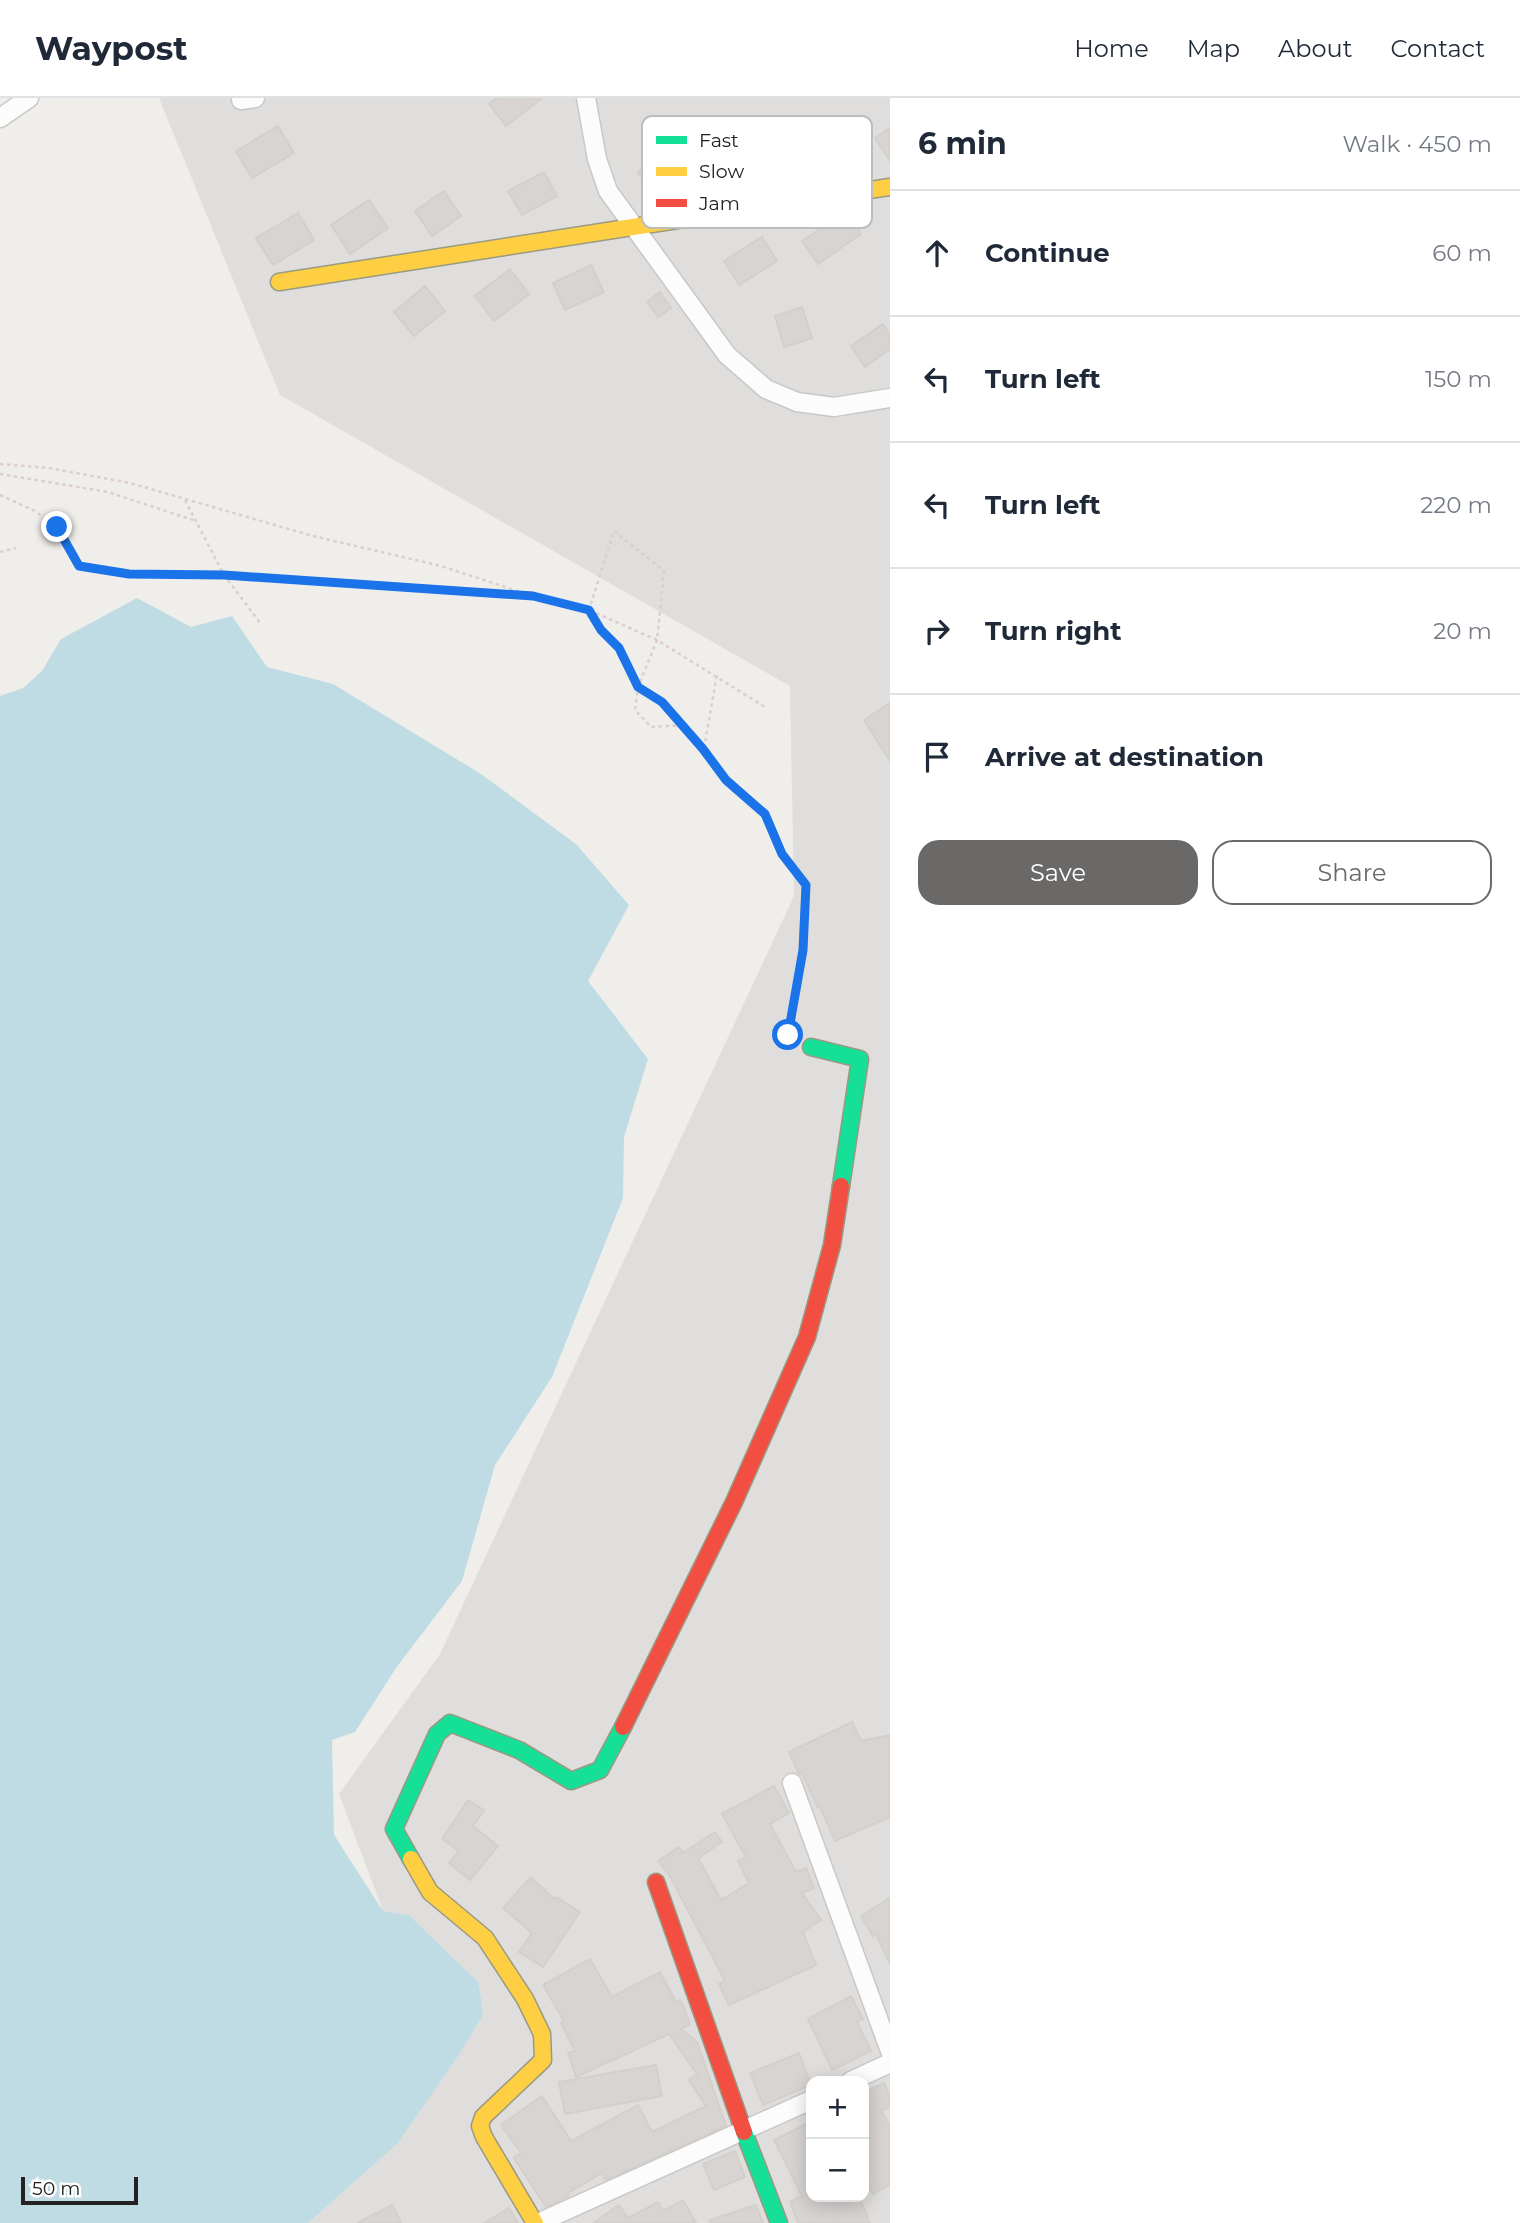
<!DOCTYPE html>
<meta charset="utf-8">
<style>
body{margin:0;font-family:Montserrat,sans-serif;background:#f2f2f3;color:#1f2937}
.controls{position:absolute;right:21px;bottom:21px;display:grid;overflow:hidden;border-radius:14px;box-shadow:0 4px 18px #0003}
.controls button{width:63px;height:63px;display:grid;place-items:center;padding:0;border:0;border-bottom:2px solid #e0e1e3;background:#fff;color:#1f2937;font:35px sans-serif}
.scale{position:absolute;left:21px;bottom:18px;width:117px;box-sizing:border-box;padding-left:7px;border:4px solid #222;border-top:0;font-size:19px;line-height:24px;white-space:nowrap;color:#222;-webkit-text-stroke:5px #fff;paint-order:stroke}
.stop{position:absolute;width:21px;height:21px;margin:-16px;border:5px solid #1a73e8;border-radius:50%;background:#fff}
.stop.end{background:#1a73e8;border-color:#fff;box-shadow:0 2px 7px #0008}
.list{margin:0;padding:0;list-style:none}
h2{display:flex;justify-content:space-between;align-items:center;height:91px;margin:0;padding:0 28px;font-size:30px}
h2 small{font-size:23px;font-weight:400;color:#747a83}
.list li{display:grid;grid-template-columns:46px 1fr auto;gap:21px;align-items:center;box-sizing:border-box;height:126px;padding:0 28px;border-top:2px solid #e0e1e3}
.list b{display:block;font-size:26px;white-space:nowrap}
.list em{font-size:23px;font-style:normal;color:#747a83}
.actions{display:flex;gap:14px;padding:21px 28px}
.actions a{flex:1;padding:16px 0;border:2px solid #6a6968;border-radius:21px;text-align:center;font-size:24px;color:#6a6968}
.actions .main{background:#6a6968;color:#fff}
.icon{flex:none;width:38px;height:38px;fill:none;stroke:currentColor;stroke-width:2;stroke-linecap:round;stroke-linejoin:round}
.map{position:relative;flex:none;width:890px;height:2125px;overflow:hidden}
header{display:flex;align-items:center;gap:42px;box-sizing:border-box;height:98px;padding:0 35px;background:#fff;border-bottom:2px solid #e0e1e3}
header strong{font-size:33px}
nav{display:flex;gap:38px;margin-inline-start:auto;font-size:24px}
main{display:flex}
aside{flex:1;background:#fff}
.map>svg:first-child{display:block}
</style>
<header>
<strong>Waypost</strong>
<nav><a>Home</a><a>Map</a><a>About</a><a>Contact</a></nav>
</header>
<main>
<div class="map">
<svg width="890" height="2125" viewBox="0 0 890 2125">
<rect width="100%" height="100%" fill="#f0eeeb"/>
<path fill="#dfdedc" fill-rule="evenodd" d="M159,0H890V2125H308L397,2046L483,1917L479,1885L409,1817L383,1813L339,1696L440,1556L794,798L790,588L280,297ZM811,1983H864V2099H811Z"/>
<polygon fill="#bfdbe3" points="137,500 191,529 232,518 267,569 333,586 481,676 576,746 629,807 588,883 648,961 624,1039 623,1100 552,1279 495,1367 462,1483 396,1570 355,1634 332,1642 334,1737 383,1813 409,1817 479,1885 483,1917 460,1955 397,2046 308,2125 0,2125 0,598 23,590 42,573 61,541"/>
<g fill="#d7d4d2" stroke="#d3d0cc" stroke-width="2">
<polygon points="497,0 542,0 506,28 489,6"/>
<polygon points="278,28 294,55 252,80 236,53"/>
<polygon points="890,30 890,63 875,40"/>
<polygon points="671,52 689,77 656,100 638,74"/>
<polygon points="544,74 557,98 522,117 508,93"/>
<polygon points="444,93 461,118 432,138 415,113"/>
<polygon points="369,102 388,130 350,156 331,127"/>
<polygon points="846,114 861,136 818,166 802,143"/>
<polygon points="298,115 314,142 273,167 256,140"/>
<polygon points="762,139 777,163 739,187 724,163"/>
<polygon points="591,167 604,194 565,212 553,185"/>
<polygon points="510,171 529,196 494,223 475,198"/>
<polygon points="425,188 445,213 414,238 394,214"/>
<polygon points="660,194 671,210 658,219 647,204"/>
<polygon points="802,209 812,240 784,249 775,218"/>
<polygon points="883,226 890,237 890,251 865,269 851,248"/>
<polygon points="890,605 890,663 864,622"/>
<polygon points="852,1624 861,1643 890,1637 890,1719 835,1743 820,1709 818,1710 802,1675 799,1676 789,1654"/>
<polygon points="774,1688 789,1715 770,1726 796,1774 806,1770 814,1790 802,1795 821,1822 803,1834 816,1867 729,1907 719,1886 725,1883 670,1778 658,1763 679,1749 683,1755 715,1734 722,1744 698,1760 721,1802 749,1785 738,1763 746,1759 722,1716"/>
<polygon points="468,1702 484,1712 473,1728 498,1748 470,1782 449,1765 459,1753 442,1741"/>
<polygon points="531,1779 554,1801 556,1799 580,1814 543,1869 519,1854 532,1835 503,1810"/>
<polygon points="890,1800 890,1866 876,1836 873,1838 861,1818"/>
<polygon points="590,1861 612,1899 660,1874 676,1904 680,1902 686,1915 690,1926 681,1931 697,1944 726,2028 606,2082 602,2075 568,2095 569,2097 560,2103 546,2109 514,2060 521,2055 501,2027 542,1998 571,2043 638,2007 652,2034 706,2008 689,1982 697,1976 669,1936 576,1979 568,1955 575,1953 561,1925 564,1923 543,1887"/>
<polygon points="851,1898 863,1921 857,1924 871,1953 832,1972 808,1921"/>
<polygon points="799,1955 811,1987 763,2007 750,1975"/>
<polygon points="656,1967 662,1998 565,2016 559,1984"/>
<polygon points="884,1985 890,1999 890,2009 881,2013 890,2027 890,2086 873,2096 864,2079 864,1994"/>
<polygon points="806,2026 811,2037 811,2099 859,2099 870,2125 798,2125 790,2104 802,2098 774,2042"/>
<polygon points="735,2053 745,2079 714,2092 703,2066"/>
<polygon points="683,2102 696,2125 593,2125 619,2107 628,2120 658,2104 663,2113"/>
<polygon points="392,2107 401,2125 357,2125"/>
<polygon points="756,2107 763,2125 710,2125 710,2122"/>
<polygon points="509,2110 518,2125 484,2125"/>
</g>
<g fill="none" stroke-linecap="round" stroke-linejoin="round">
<g stroke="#c9c8c7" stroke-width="21">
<g id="street">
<polyline points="586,0 597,61 608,93 727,257 766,291 797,304 834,309 890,300"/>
<polyline points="241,2 255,0"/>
<polyline points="0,20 29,0"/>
<polyline points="792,1685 890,1953"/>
<polyline points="851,1983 890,1965"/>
<polyline points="538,2125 811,2002"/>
</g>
</g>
<g stroke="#999a82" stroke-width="19">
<g id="fast">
<polyline points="811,949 860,961 841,1088"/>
<polyline points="411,1761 394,1731 437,1636 450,1625 519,1652 571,1683 600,1672 623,1629"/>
<polyline points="744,2034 779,2125"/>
</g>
</g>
<g stroke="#999a82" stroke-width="19">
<g id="slow">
<polyline points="279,184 890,89"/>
<polyline points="411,1761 430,1794 485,1840 525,1901 542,1936 543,1962 483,2019 480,2028 484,2039 535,2125"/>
</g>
</g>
<g stroke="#999a82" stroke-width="19">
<g id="jam">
<polyline points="623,1629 734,1404 807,1239 832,1147 841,1088"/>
<polyline points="656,1784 744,2034"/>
</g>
</g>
<g stroke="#dccecd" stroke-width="2.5" stroke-dasharray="3.5 3.5" stroke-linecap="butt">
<polyline points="0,366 49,370 130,385 313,438 441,468 533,498 589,512 657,542 765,609"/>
<polyline points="0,376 108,394 196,423"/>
<polyline points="0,397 33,412 57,429 79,468 129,476 224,477 527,498"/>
<polyline points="185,402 224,477 261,526"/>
<polyline points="0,454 16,450"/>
<polyline points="683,627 651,629 635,612 638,589 657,542 664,473 614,433 589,512 601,532 619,550 638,589 662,604 703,651 726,682 765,716 781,756 806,787 803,852 788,937 795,941"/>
<polyline points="704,650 717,577"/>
</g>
<use href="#street" stroke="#fdfcfc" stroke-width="18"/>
<use href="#fast" stroke="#16e098" stroke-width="16"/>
<use href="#slow" stroke="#ffcf43" stroke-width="16"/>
<use href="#jam" stroke="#f24e42" stroke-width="16"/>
</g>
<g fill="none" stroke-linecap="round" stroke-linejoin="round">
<polyline stroke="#1a73e8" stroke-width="9" points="57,429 79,468 129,476 224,477 533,498 589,512 601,532 619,550 638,589 662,604 703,651 726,682 765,716 782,756 806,787 803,852 788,937"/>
</g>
<rect x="642" y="18" width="230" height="112" rx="10" fill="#fff" stroke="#bdbdbd" stroke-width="2"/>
<rect x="656" y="38" width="31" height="8" fill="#16e098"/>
<rect x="656" y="69" width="31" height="9" fill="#ffcf43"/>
<rect x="656" y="101" width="31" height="8" fill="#f24e42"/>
<g font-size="19" fill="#222">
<text x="699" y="49">Fast</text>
<text x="699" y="80">Slow</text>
<text x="699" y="112">Jam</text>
</g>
</svg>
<div class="controls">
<button>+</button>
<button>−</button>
</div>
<div class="scale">50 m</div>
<div class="stop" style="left:788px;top:937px"></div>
<div class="stop end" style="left:57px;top:429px"></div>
</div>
<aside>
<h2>6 min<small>Walk · 450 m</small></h2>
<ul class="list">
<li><svg class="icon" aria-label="ahead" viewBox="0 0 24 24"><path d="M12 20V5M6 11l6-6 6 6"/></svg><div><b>Continue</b></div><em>60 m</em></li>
<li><svg class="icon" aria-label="left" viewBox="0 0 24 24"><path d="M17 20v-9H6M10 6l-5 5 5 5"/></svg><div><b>Turn left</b></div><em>150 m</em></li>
<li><svg class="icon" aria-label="left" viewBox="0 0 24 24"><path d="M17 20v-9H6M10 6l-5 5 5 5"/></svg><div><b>Turn left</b></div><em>220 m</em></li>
<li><svg class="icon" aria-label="right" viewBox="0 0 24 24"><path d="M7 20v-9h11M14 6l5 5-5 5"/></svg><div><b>Turn right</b></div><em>20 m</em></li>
<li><svg class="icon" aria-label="arrive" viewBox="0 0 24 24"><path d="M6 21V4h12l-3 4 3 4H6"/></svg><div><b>Arrive at destination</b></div></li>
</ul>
<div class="actions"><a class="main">Save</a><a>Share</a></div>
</aside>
</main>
